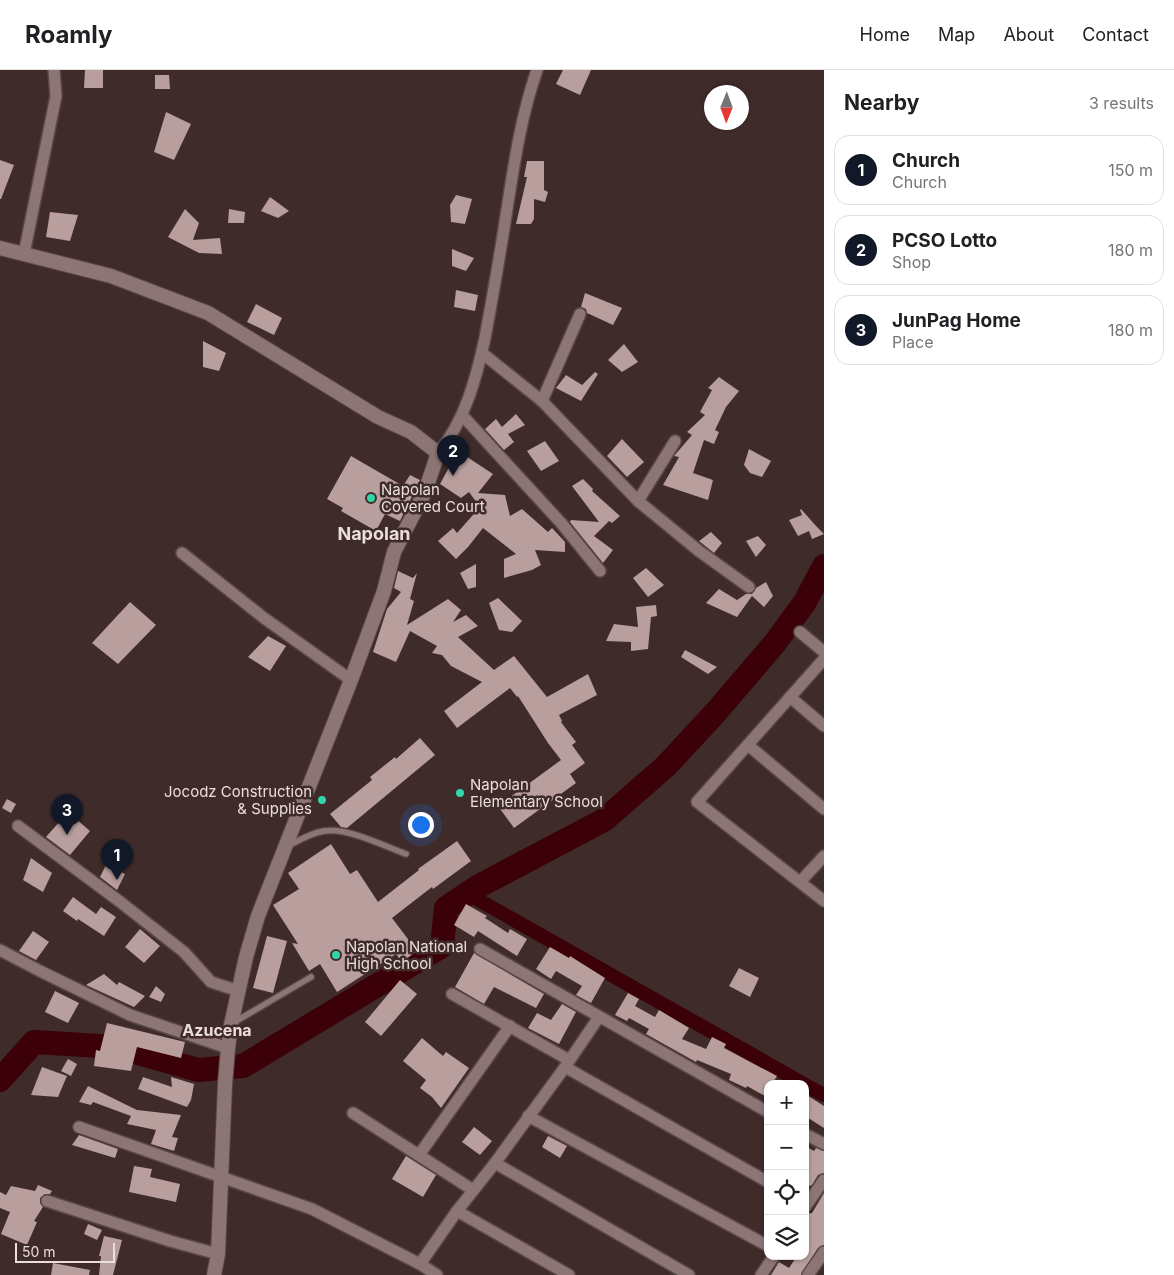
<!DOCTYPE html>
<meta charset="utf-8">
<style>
body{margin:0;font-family:Inter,sans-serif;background:#f2f2f2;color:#202124}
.controls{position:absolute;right:15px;bottom:15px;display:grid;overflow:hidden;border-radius:10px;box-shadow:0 1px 4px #0004}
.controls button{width:45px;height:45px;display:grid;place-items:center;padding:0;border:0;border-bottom:1px solid #e0e0e0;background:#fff;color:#202124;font:25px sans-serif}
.compass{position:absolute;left:704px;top:15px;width:45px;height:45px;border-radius:50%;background:#fff;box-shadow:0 1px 4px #0004;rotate:181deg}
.scale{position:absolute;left:15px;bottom:12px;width:100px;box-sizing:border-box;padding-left:5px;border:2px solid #ebdddd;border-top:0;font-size:14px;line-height:18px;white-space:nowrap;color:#ebdddd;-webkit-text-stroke:4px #3f2b2a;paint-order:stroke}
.you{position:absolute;left:420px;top:754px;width:18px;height:18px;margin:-12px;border:4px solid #fff;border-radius:50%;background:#1a73e8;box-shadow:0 0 0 8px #1a73e833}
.badge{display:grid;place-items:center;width:32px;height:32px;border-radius:50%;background:#111827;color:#fff;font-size:16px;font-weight:700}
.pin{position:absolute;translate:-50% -41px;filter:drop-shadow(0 1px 2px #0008)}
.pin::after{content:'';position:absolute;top:26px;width:18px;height:15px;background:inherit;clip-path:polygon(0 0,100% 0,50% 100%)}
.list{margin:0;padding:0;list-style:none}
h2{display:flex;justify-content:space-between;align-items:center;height:65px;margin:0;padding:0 20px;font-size:21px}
h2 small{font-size:16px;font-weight:400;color:#757577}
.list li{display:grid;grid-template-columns:32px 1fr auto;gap:15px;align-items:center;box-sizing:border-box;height:70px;margin:0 10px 10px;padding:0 10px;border:1px solid #e0e0e0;border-radius:15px}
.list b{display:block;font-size:19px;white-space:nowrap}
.list p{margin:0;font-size:16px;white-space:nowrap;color:#757577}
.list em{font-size:16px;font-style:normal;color:#757577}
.icon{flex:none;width:28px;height:28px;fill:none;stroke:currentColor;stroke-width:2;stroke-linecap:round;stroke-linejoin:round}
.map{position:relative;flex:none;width:824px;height:1205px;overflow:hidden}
header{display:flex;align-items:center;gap:30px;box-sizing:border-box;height:70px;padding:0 25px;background:#fff;border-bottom:1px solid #e0e0e0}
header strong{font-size:24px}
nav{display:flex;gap:28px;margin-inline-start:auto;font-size:18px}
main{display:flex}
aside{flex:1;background:#fff}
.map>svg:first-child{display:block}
</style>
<header>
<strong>Roamly</strong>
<nav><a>Home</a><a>Map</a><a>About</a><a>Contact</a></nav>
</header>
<main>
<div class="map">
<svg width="824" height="1205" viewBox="0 0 824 1205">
<rect width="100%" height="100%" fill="#3f2b2a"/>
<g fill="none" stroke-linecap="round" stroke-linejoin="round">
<g stroke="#3c0008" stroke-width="14">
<polyline points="468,824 804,1014"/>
<polyline points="805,1015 824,1025"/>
</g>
<polyline stroke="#3c0008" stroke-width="24" points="0,1010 34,972 117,977 198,1000 243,996 442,876 446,838 479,816 604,750 666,696 716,642 775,573 805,532 824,496"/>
</g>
<g fill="#b89e9d">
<polygon points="85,0 103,0 103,18 84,18"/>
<polygon points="563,0 591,0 580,25 556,14"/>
<polygon points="155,5 169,5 170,19 155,19"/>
<polygon points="166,42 191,54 174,90 154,82"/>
<polygon points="0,90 14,95 1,129 0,129"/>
<polygon points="527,91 544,91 544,120 548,122 545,132 534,129 534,149 531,154 516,154 527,107 524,107"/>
<polygon points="456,125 472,129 465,154 451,152 450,135"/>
<polygon points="270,127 289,141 278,148 261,141"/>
<polygon points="185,139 199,153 193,170 220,168 222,184 199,183 168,167"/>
<polygon points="229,139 245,142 244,153 228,153"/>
<polygon points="50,142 78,145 70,171 46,167"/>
<polygon points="452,179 474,188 466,201 452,196"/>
<polygon points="456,220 478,225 475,241 454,237"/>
<polygon points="585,223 622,238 613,255 587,243 586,239 581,237"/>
<polygon points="256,234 282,248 274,265 247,252"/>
<polygon points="203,271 226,283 219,301 203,297"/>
<polygon points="624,274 638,292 622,302 608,290"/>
<polygon points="595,302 598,304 581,331 556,318 566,305 582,315"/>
<polygon points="719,307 739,321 726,337 715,360 719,362 714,374 704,370 693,403 713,410 708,430 663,415 679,387 674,386 692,365 687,362 705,345 700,342 712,320 708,318"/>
<polygon points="516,344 525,355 508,364 514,372 504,380 485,359 496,349 502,357"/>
<polygon points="622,369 644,392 627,407 607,386"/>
<polygon points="545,371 559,391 541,401 527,381"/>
<polygon points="749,379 771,391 762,407 750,403 744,395"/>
<polygon points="458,381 493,404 478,423 505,425 510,446 522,439 548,462 552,458 565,472 565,482 535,480 541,495 532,500 504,508 504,489 516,484 483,458 468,477 456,489 438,471 453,458 457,463 480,437 469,422 461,428 440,414"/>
<polygon points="351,386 403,416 410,405 420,410 400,451 385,444 376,461 341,441 343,438 327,429"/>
<polygon points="583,409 593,419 592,421 620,446 612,453 609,451 594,466 613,480 603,493 570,452 571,450 599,452 572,416"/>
<polygon points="801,439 817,457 824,464 812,469 809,461 798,466 789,450 802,445 800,440"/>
<polygon points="711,462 722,473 714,483 699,471"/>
<polygon points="758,466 766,475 756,487 746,471"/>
<polygon points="476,494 476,517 468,519 460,503"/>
<polygon points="646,498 664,515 648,527 633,508"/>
<polygon points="398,501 413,508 417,503 410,529 414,531 407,555 448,529 461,540 453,552 466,545 478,556 458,567 494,600 514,586 547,627 588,604 597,625 559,645 562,651 561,652 576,672 572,675 585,693 570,704 576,713 514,758 498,736 561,690 548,673 518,626 517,627 510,618 457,658 444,641 482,612 451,596 442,585 432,583 437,576 410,561 396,592 373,582 387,539 401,522 394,518"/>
<polygon points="766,512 773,526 764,537 752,526 737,547 706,533 719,519 737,530 746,524 752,524 756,518"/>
<polygon points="498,528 522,551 512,562 499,560 489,533"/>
<polygon points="130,532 156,555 118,594 92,573"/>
<polygon points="656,535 657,546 651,547 648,579 631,581 631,572 606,571 614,554 638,557 636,537"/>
<polygon points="268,566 286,576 270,601 248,587"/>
<polygon points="685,580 717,597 708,604 681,587"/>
<polygon points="420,668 435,685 347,758 341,757 330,744 372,710 370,707 395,687 396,689"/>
<polygon points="7,729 16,734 11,743 2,738"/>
<polygon points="68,742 90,761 70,785 46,767"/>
<polygon points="457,771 471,791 433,819 432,817 392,848 417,881 402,892 396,884 337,922 320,894 309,901 292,873 298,874 273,835 299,819 288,803 331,774 350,804 357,800 378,832 419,800 418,799"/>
<polygon points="31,788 52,803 43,822 23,810"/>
<polygon points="106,795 125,804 117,820 100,807"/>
<polygon points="73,827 96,844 101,837 116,847 104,866 78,849 77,851 63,841"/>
<polygon points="466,834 487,846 485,848 508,863 510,859 527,869 517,886 478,861 474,867 454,855"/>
<polygon points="140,859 160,876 144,893 125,877"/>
<polygon points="33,861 49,872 36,890 19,881"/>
<polygon points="267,866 287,871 273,923 253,918"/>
<polygon points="550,877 569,888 570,886 605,908 591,933 576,925 582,916 556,901 551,909 536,899"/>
<polygon points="474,883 544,924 536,938 494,917 484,934 455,917"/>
<polygon points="739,898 759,908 750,927 729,916"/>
<polygon points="104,904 117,915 119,912 145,926 134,937 86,915"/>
<polygon points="400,910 417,924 381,966 365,952"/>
<polygon points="156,916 165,924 161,932 149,927"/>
<polygon points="55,921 79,933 68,953 45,942"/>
<polygon points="628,923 639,929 635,936 655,947 659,940 689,958 682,969 706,979 712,967 726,974 724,978 777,1006 772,1014 768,1014 768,1021 765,1026 747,1016 746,1018 729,1010 731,1004 697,990 696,992 646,964 649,959 629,948 627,951 615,945"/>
<polygon points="562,934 576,942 559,974 528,958 537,943 551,950"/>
<polygon points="107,953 185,972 181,988 137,977 131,1001 94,996 96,980 100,981"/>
<polygon points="422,968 443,986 446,982 469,998 441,1038 432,1027 420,1018 426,1010 403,991"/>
<polygon points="68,989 77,994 71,1006 61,1001"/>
<polygon points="42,997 67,1006 58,1027 31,1025"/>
<polygon points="143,1007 172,1017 171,1007 194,1014 191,1030 187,1037 138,1019"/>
<polygon points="88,1016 137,1040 181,1045 172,1067 178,1068 174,1081 151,1074 156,1060 127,1054 131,1046 93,1032 91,1035 79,1032"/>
<polygon points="805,1024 824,1036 824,1058 805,1046"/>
<polygon points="474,1057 492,1071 480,1085 462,1072"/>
<polygon points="79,1065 118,1079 115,1088 72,1075"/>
<polygon points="548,1066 567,1076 560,1088 542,1077"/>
<polygon points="805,1076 814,1081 816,1078 824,1081 824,1103 818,1105 812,1115 805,1118"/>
<polygon points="406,1086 436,1105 423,1127 392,1109"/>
<polygon points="134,1096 152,1099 150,1107 180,1114 176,1132 129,1122"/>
<polygon points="38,1115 52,1121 50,1124 45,1124 40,1128 40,1133 43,1137 34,1151 37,1152 27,1175 1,1164 10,1142 0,1138 0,1122 6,1125 11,1116 35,1121"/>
<polygon points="824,1123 824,1175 818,1178 801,1205 771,1205 779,1192 789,1198 797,1186 805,1186 805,1144 812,1143"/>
<polygon points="88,1154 102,1160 97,1170 84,1164"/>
<polygon points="104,1166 122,1170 113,1205 99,1205 101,1186 99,1186"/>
<polygon points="53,1193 90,1200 89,1205 51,1205"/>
</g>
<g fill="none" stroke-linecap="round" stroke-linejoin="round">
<g stroke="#584848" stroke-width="8">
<g id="service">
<path d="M288,776C299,770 311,763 324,761C347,757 384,776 406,784"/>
<polyline points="233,953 311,907"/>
</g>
</g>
<g stroke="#584848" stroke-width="14">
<g id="minor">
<polyline points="24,184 56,26 54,0"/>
<polyline points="482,283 542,331 638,431 699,481 749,517"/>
<polyline points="542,331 580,244"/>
<polyline points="462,345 562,454 600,501"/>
<path d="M438,383C465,351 476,309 485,268C492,230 499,191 505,152C513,101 520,49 537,0"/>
<polyline points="638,431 675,371"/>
<polyline points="182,483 264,548 351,610"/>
<polyline points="800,562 824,582"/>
<polyline points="824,589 697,732 824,831"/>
<polyline points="790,627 824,656"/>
<polyline points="748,675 824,739"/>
<polyline points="18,756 119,831 184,882 211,912 239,921"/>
<polyline points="800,812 824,786"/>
<polyline points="480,879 768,1042"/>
<polyline points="0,880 40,901 130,945 228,978"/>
<polyline points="452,924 569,990"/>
<polyline points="565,997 768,1112"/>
<polyline points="353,1043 473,1120"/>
<polyline points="528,1046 768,1176"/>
<polyline points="79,1057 312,1139 420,1194 437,1205"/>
<polyline points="805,1064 824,1074"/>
<polyline points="419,1085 510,956"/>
<polyline points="495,1093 689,1205"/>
<polyline points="47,1131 170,1171 218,1184"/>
<polyline points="805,1137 824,1110"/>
<polyline points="457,1141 569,1205"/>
<polyline points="420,1194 457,1141 495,1093 565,997 599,947"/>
<polyline points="761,1205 774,1186"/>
<polyline points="808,1205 824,1182"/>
</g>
</g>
<g stroke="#584848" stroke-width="16">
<polyline id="tertiary" points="0,178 111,206 208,243 378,347 411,362 438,383 425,422 394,482 384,521 351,610 258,846 246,887 231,955 228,978 225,1014 218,1184 214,1205"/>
</g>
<use href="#service" stroke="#8e7575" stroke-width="5.5"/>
<use href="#minor" stroke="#8e7575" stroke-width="11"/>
<use href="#tertiary" stroke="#8e7575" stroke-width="14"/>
</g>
<g fill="#33d4a8" stroke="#3f2b2a" stroke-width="2">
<circle cx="371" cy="428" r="5"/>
<circle cx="460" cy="723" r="5"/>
<circle cx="322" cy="730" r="5"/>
<circle cx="336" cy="885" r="5"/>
</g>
<g text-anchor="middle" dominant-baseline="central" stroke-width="5" stroke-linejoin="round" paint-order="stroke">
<g font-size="15" fill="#ebdddd" stroke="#3f2b2a" text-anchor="start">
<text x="381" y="419">Napolan<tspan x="381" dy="17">Covered Court</tspan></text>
<text x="470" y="714">Napolan<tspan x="470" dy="17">Elementary School</tspan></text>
<text x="312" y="721" text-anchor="end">Jocodz Construction<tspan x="312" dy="17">&amp; Supplies</tspan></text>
<text x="346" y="876">Napolan National<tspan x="346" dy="17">High School</tspan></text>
</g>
<g font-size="16" font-weight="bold" fill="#ebdddd" stroke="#3f2b2a">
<text x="217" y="960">Azucena</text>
</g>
<g font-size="18" font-weight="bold" fill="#ebdddd" stroke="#3f2b2a">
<text x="374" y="463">Napolan</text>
</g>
</g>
</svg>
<div class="controls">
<button>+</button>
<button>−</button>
<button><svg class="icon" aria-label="locate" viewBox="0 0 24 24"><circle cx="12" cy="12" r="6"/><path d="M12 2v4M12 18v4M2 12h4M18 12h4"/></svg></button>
<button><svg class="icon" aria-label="layers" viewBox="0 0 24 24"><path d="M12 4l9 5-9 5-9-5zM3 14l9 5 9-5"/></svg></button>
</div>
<svg class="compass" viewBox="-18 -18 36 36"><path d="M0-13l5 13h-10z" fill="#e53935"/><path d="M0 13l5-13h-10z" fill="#757577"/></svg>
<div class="scale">50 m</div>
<div class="you"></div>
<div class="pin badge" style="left:117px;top:810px">1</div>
<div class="pin badge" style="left:453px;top:406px">2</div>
<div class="pin badge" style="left:67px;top:765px">3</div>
</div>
<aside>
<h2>Nearby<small>3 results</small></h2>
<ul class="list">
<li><span class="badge">1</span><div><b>Church</b><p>Church</p></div><em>150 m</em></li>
<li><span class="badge">2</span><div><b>PCSO Lotto</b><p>Shop</p></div><em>180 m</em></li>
<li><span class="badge">3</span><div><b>JunPag Home</b><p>Place</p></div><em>180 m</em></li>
</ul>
</aside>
</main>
